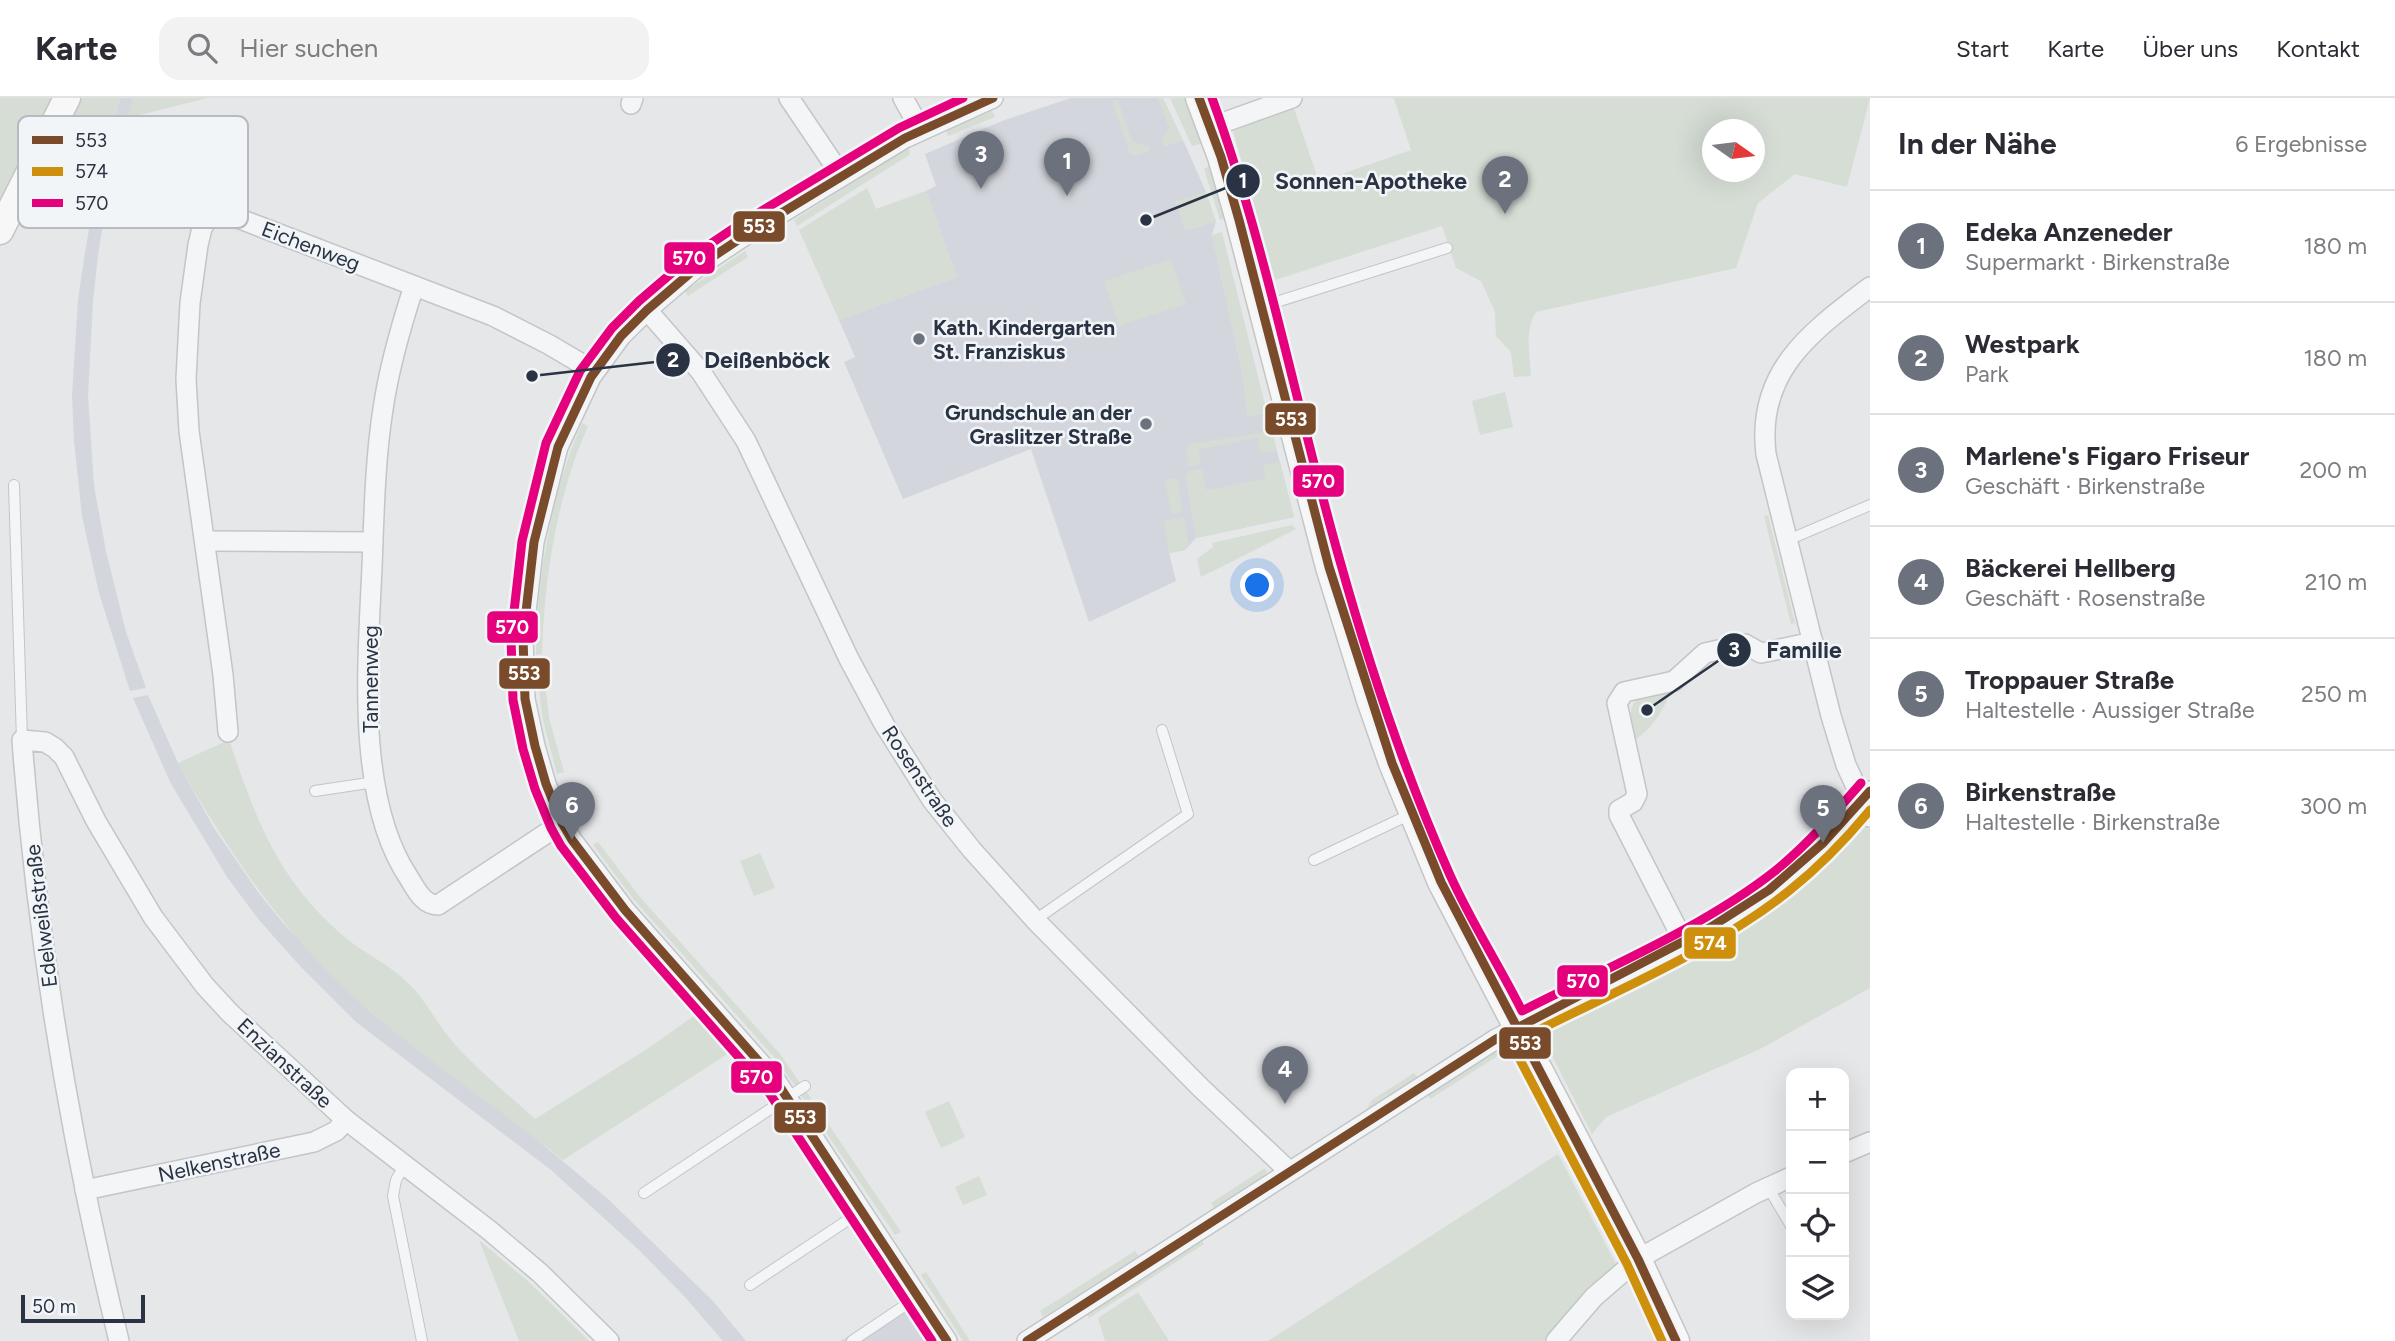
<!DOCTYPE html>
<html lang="de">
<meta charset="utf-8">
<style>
body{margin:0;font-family:Figtree,sans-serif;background:#f2f2f3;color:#2b2b33}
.controls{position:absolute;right:21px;bottom:21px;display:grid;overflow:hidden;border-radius:14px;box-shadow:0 7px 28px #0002}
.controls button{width:63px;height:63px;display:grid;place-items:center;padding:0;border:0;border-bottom:2px solid #e1e1e2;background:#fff;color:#2b2b33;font:35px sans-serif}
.compass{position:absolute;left:1702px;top:21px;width:63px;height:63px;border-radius:50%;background:#fff;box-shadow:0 7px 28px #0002;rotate:104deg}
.scale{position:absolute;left:21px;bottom:18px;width:124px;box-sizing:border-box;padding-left:7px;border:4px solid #2a3343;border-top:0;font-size:19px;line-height:24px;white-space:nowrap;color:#2a3343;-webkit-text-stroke:5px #f2f5f8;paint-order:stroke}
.you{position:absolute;left:1258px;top:488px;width:24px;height:24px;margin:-18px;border:5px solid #fff;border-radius:50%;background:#1a73e8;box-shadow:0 0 0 10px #1a73e833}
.badge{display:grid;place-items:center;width:46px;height:46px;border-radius:50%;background:#6b727d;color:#fff;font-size:23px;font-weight:700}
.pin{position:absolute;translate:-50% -58px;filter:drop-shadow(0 2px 4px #0008)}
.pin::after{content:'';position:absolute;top:37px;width:24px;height:21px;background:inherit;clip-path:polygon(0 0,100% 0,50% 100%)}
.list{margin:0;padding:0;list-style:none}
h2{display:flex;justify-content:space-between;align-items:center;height:91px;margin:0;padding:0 28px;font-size:30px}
h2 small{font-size:23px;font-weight:400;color:#7c7c81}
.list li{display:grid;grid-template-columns:46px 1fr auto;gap:21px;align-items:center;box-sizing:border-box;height:112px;padding:0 28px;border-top:2px solid #e1e1e2}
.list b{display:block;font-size:26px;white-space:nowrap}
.list p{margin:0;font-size:23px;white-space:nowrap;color:#7c7c81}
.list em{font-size:23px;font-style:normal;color:#7c7c81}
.icon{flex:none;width:38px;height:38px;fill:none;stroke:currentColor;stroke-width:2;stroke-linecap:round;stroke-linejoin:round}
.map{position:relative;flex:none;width:1870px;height:1243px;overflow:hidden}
header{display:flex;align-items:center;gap:42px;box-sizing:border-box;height:98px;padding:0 35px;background:#fff;border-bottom:2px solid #e1e1e2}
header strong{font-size:33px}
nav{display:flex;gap:38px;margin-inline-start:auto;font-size:24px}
.search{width:490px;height:63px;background:#f2f2f3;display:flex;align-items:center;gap:18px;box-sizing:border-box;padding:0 24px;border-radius:21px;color:#7c7c81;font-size:26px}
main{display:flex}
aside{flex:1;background:#fff}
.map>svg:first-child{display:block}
</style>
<header>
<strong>Karte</strong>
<div class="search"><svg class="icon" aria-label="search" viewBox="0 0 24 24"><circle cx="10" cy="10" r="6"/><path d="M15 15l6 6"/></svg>Hier suchen</div>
<nav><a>Start</a><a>Karte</a><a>Über uns</a><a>Kontakt</a></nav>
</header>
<main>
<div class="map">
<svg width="1870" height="1243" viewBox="0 0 1870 1243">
<rect width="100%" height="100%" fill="#e5e7e9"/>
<g fill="#d3d6dc">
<polygon points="120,0 133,0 106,107 98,157 93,203 88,297 94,388 106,453 126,534 146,590 130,593 99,495 82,418 74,343 72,297 78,202 85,154 94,104"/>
<polygon points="1071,0 1158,0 1170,30 1162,41 1165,48 1183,42 1206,94 1176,104 1188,132 1216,123 1212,137 1242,273 1248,318 1267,315 1294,419 1196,440 1185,452 1169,455 1176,483 1089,524 1031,351 903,401 844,264 855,259 839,222 957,179 926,93 936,88 925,56 1002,23"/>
<polygon points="148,597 178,665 214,730 258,794 283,825 372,915 516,1024 608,1101 713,1203 746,1243 723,1243 684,1198 640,1153 551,1072 356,924 300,868 259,822 227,779 171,686 133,600"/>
<polygon points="903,1202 930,1243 841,1243"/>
</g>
<g fill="#d5ddd5" fill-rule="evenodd">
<polygon points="0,0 57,0 0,114"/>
<polygon points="77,0 120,0 111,34 48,57"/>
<polygon points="133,0 207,0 128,20"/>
<polygon points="1158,0 1163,0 1183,42 1165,48 1162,41 1169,30"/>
<polygon points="1170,0 1186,0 1204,45 1192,48"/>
<path d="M1392,0H1870L1847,89L1795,76L1758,105L1736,170L1536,214C1524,233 1530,257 1531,278L1514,279L1511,254L1496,238L1495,214L1481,183L1456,170L1442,128L1275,182L1233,33L1294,10L1319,84L1411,52L1394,1ZM1713,32H1755V74H1713Z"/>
<polygon points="1118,2 1132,43 1149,49 1150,53 1135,58 1130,56 1112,4"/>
<polygon points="992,13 995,19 948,38 946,32"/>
<polygon points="906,51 910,52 909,57 797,128 794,122"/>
<polygon points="1212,67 1228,119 1220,122 1204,71"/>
<polygon points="867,90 876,111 926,93 957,179 839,222 799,132"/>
<polygon points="1206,94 1216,123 1188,132 1184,131 1176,103"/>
<polygon points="1222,134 1267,315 1248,319 1242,273 1212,137"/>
<polygon points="745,153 748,159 688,198 685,193"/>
<polygon points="1171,161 1186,206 1119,228 1104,183"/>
<polygon points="1505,294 1513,329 1480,337 1472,303"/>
<path d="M582,325L588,328C557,398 544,480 542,556L536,557C537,480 551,396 582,325Z"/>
<polygon points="1272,333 1277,353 1260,355 1257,340 1199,351 1201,366 1189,369 1186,351 1191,346"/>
<polygon points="1280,364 1294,419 1196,440 1185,378 1190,373 1202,371 1206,392 1265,381 1263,367"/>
<polygon points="1177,380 1183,414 1171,416 1165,382"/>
<polygon points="1768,417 1795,525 1791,526 1764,418"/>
<polygon points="1184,419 1189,448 1185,452 1169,455 1164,423"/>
<polygon points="1292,427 1296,431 1201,479 1197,461 1213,449 1212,445"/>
<polygon points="543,568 549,620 564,674 557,676 543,622 536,569"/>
<path d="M1671,592C1665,610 1651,633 1634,642C1631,626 1626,611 1639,599Z"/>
<path d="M229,642C257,724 278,783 347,841C366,856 390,867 408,885C426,902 436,925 453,944C477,972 508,996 535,1021L647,951L698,915L732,953L563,1062C501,1012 434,968 373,916C291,846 231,759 178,665Z"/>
<path d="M1870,714V890L1760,951L1606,1019L1592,1036L1549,952V931L1552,926C1645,880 1748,839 1824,766C1841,750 1855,731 1870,714Z"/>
<polygon points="598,744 640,799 780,956 800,985 795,988 775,960 635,803 593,747"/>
<polygon points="760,755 775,790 754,798 740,763"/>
<polygon points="1501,950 1504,954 1430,1001 1428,997"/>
<polygon points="1414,975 1418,980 1365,1014 1372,1002"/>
<polygon points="806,993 901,1134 895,1137 801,997"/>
<polygon points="949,1003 965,1039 941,1050 925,1014"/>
<polygon points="1558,1056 1616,1166 1575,1204 1547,1243 1268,1243"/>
<polygon points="1265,1070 1267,1074 1264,1078 1214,1110 1211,1105"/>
<polygon points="979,1078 987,1097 963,1107 955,1089"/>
<polygon points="479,1142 530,1185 589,1243 519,1243"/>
<polygon points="1201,1142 1204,1146 1089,1220 1086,1215"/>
<polygon points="1135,1153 1139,1158 1043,1219 1040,1213"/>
<polygon points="926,1174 970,1243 963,1243 921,1177"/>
<polygon points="1138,1194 1169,1243 1105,1243 1098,1220"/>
</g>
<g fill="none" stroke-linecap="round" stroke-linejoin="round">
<g stroke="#c3c5c7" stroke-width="12">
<g id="lane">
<polyline points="1264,208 1447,150"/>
<polyline points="14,387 22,642"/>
<polyline points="1788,442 1870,407"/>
<polyline points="315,693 375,684"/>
<polyline points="1314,762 1411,716"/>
<polyline points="1035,822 1188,716 1162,632"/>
<polyline points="404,1068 396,1082 393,1098 422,1243"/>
<polyline points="1768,1089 1791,1128"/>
<polyline points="644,1095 805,988"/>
<polyline points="750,1187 863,1112"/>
<polyline points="852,1243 919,1198"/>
</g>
</g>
<g stroke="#c3c5c7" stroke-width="22">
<g id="street">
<polyline points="789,0 841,77"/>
<polyline points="903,0 921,32"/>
<polyline points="631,6 633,0"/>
<polyline points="1211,29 1292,0"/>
<path d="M414,188C401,228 389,269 383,311C375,362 374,417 372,469C368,562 355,700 409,780C416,791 423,807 438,807L562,725"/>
<path d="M1870,189C1811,234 1756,273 1766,356L1831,618L1846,667L1870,719"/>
<polyline points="647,212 701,274 746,343 849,561 884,626 932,702 972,752 1035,822 1201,990 1289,1073"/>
<polyline points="205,443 373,444"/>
<polyline points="228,634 223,577 189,333 186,281 190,205 198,147 202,130 210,118 220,116 240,121 493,218 548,246 594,273"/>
<polyline points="1684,844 1619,717 1619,712 1633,704 1637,696 1617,605 1624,594 1674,583 1705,555 1745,546 1761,555 1813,544"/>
<polyline points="1844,1055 1870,1044"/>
<polyline points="85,1092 314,1044 336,1033 346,1022"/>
<path d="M119,1243C71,1046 37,845 22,642L45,644L55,650L64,659L96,723L153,819L205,888L230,915L346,1022L489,1132L540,1175L609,1243"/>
<polyline points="947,1243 776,983 625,812 572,742 562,725 546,686 535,648 525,601 523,540 534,444 558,349 591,279 621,238 647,212 696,170 747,136 905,40 993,0"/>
<polyline points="1027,1243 1496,941 1711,829 1769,792 1823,745 1870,693"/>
<polyline points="1556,1243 1594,1199 1638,1161 1756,1095 1791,1079"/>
</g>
</g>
<g stroke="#c3c5c7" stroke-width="29">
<g id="secondary">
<polyline points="1199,0 1221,59 1239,122 1329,469 1370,602 1392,665 1441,784 1638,1161 1676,1243"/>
<polyline points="0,133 67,0"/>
</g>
</g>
<use href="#lane" stroke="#f3f5f6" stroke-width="10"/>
<use href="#street" stroke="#f3f5f6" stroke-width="19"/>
<use href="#secondary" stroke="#f7f7f7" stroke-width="26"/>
<g stroke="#f2f5f8" stroke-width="14">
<g id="bus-1">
<polyline points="1199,0 1221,59 1239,122 1329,469 1392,665 1441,784 1638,1161 1676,1243"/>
<polyline points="947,1243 776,983 625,812 572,742 562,725 546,686 535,648 525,601 523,540 534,444 558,349 591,279 621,238 647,212 696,170 747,136 905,40 993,0"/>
<polyline points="1027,1243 1496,941 1711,829 1769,792 1823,745 1870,693"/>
</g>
</g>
<g stroke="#f2f5f8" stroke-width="14">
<g id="bus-2">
<polyline points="1506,935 1627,1166 1662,1243"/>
<path d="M1523,940C1610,895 1714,853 1790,792C1820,768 1846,741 1870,712"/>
</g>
</g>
<g stroke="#f2f5f8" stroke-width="14">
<g id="bus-3">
<path d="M1212,0C1267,151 1296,309 1340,463C1370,570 1405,676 1450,777C1471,824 1499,867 1522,913C1606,870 1701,831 1775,773C1807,747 1834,716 1861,685"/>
<polyline points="932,1243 766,990 616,820 561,748 551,730 535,691 523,651 513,602 511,540 522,443 546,345 580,273 612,230 639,203 688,161 740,126 899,30 963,0"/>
</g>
</g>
<use href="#bus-1" stroke="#7a4b2a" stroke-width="9"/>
<use href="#bus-2" stroke="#ce8f0d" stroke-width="9"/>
<use href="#bus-3" stroke="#e5007d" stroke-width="9"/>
</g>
<g fill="#6b727d" stroke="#f2f5f8" stroke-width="2.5">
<circle cx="919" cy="241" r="7"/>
<circle cx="1146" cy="326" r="7"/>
</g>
<g text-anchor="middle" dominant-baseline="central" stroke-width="5" stroke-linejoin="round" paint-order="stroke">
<g font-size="21" fill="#2a3343" stroke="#f2f5f8">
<text transform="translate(311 148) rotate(21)">Eichenweg</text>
<text transform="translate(370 581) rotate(-90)">Tannenweg</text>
<text transform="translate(920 678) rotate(56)">Rosenstraße</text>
<text transform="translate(41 818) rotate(-97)">Edelweißstraße</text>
<text transform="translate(285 965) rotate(43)">Enzianstraße</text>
<text transform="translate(219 1064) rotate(-12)">Nelkenstraße</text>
</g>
<g font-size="21" font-weight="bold" fill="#2a3343" stroke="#f2f5f8" text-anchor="start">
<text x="933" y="229">Kath. Kindergarten<tspan x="933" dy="24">St. Franziskus</tspan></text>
<text x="1132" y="314" text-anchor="end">Grundschule an der<tspan x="1132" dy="24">Graslitzer Straße</tspan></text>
</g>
</g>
<rect x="18" y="18" width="230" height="112" rx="10" fill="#f2f5f8" stroke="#b6bbc2" stroke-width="2"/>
<rect x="32" y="38" width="31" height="8" fill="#7a4b2a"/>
<rect x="32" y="69" width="31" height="9" fill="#ce8f0d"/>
<rect x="32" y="101" width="31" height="8" fill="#e5007d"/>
<g font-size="19" fill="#2a3343">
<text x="75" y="49">553</text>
<text x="75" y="80">574</text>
<text x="75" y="112">570</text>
</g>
<path fill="none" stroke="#2a3343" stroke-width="2.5" d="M1146 122L1243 83M532 278L673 262M1647 612L1734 552"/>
<g fill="#2a3343" stroke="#f2f5f8" stroke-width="2.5">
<circle cx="1146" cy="122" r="7"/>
<circle cx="532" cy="278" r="7"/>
<circle cx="1647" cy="612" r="7"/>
<circle cx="1243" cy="83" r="18"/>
<circle cx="673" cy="262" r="18"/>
<circle cx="1734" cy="552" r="18"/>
</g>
<g font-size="21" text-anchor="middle" font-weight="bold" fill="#fff">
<text x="1243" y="90">1</text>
<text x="673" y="269">2</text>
<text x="1734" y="559">3</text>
</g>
<g font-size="23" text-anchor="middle" font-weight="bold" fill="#2a3343" stroke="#f2f5f8" stroke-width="5" stroke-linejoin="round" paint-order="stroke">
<text x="1371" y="91">Sonnen-Apotheke</text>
<text x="767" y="270">Deißenböck</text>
<text x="1804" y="560">Familie</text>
</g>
<g stroke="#f2f5f8" stroke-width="2.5">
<rect x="732" y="112" width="54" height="33" rx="7" fill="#7a4b2a"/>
<rect x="663" y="143" width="53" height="34" rx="7" fill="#e5007d"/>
<rect x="1264" y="304" width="53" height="34" rx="7" fill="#7a4b2a"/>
<rect x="1292" y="366" width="53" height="34" rx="7" fill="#e5007d"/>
<rect x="486" y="512" width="53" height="34" rx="7" fill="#e5007d"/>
<rect x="498" y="559" width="53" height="33" rx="7" fill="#7a4b2a"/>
<rect x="1683" y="828" width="54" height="34" rx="7" fill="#ce8f0d"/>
<rect x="1556" y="866" width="53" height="34" rx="7" fill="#e5007d"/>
<rect x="1498" y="928" width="54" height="34" rx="7" fill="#7a4b2a"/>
<rect x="730" y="962" width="53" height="34" rx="7" fill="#e5007d"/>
<rect x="773" y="1003" width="54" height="33" rx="7" fill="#7a4b2a"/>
</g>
<g font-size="19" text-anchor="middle" font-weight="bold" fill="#fff">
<text x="759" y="135">553</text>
<text x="689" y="167">570</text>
<text x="1291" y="328">553</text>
<text x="1318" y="390">570</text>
<text x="512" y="536">570</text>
<text x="524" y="582">553</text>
<text x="1710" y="852">574</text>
<text x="1583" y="890">570</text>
<text x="1525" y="952">553</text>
<text x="756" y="986">570</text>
<text x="800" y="1026">553</text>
</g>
</svg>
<div class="controls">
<button>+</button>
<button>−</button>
<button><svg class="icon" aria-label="locate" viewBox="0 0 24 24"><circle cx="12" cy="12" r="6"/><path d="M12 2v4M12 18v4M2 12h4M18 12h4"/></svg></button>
<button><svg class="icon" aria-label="layers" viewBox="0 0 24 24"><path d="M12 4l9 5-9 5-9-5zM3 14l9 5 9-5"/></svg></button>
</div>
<svg class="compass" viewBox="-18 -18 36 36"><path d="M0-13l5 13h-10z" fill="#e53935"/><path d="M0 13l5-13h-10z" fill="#7c7c81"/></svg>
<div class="scale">50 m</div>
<div class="you"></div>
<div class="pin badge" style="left:1067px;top:98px">1</div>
<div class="pin badge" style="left:1505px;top:116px">2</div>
<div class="pin badge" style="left:981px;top:91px">3</div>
<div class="pin badge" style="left:1285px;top:1006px">4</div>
<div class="pin badge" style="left:1823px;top:745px">5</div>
<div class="pin badge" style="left:572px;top:742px">6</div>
</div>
<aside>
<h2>In der Nähe<small>6 Ergebnisse</small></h2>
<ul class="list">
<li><span class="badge">1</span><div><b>Edeka Anzeneder</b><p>Supermarkt · Birkenstraße</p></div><em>180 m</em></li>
<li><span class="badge">2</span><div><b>Westpark</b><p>Park</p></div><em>180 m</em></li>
<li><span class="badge">3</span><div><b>Marlene's Figaro Friseur</b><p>Geschäft · Birkenstraße</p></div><em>200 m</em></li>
<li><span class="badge">4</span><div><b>Bäckerei Hellberg</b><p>Geschäft · Rosenstraße</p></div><em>210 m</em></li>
<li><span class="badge">5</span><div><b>Troppauer Straße</b><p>Haltestelle · Aussiger Straße</p></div><em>250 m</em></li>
<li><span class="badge">6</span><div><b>Birkenstraße</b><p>Haltestelle · Birkenstraße</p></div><em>300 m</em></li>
</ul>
</aside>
</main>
